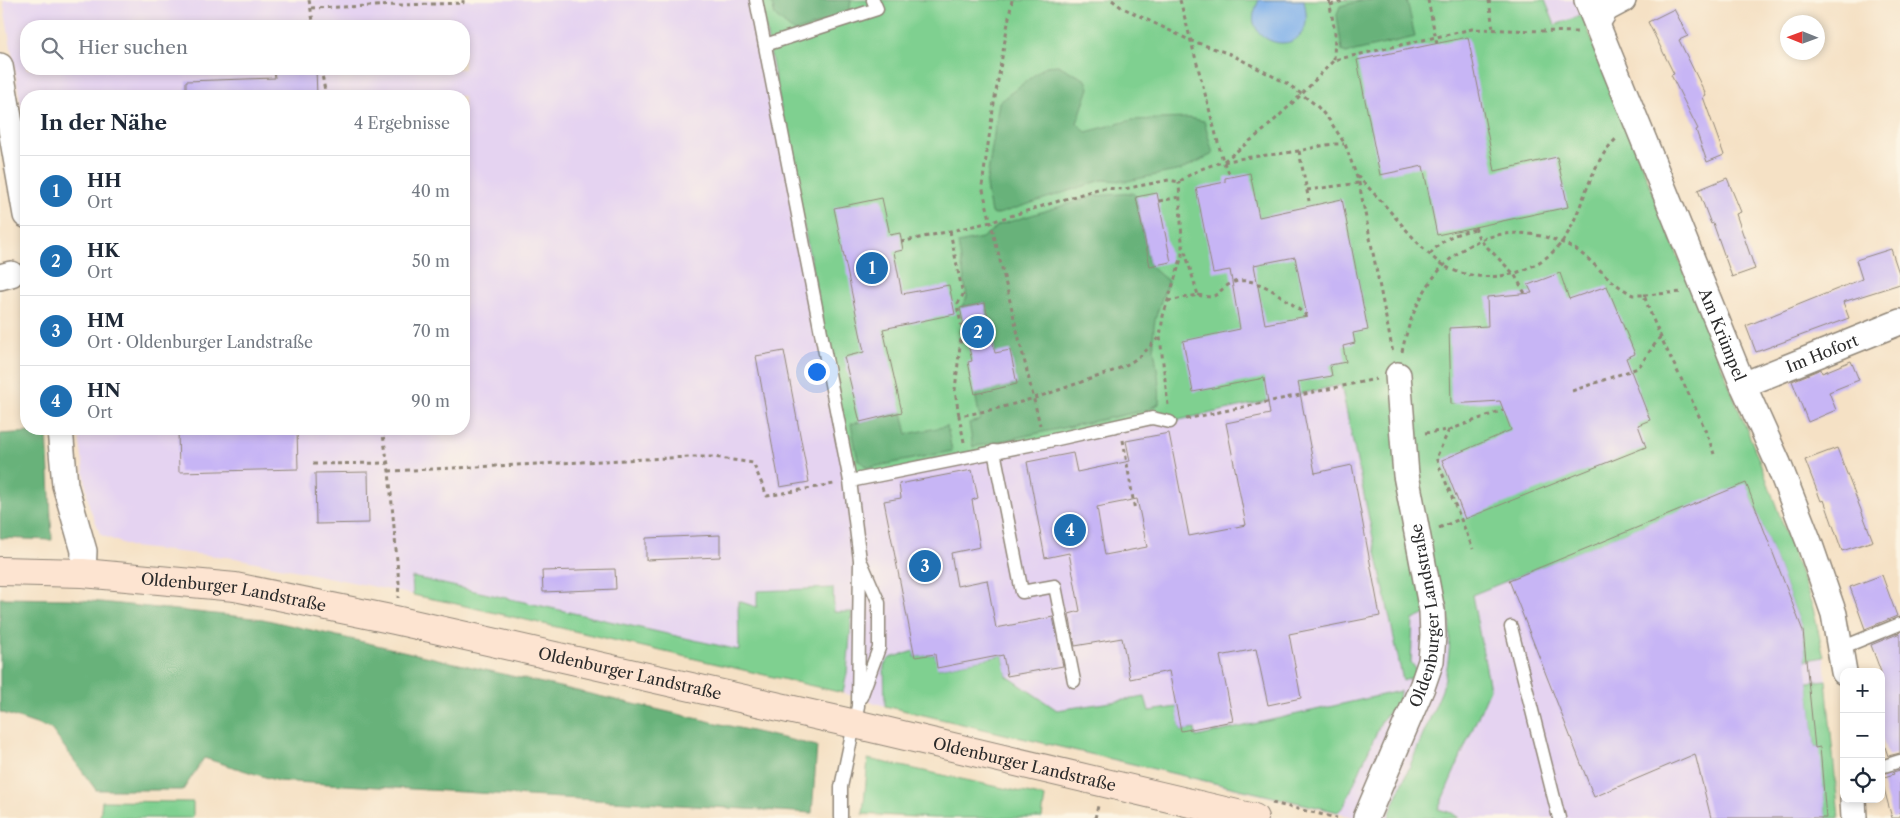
<!DOCTYPE html>
<html lang="de">
<meta charset="utf-8">
<style>
body{margin:0;font-family:"Libre Caslon Text",serif;background:#f2f2f3;color:#1f2937}
.controls{position:absolute;right:15px;bottom:15px;display:grid;overflow:hidden;border-radius:10px;box-shadow:0 2px 8px #0003}
.controls button{width:45px;height:45px;display:grid;place-items:center;padding:0;border:0;border-bottom:1px solid #e0e1e3;background:#fff;color:#1f2937;font:25px sans-serif}
.compass{position:absolute;left:1780px;top:15px;width:45px;height:45px;border-radius:50%;background:#fff;box-shadow:0 2px 8px #0003;rotate:271deg}
.you{position:absolute;left:816px;top:371px;width:18px;height:18px;margin:-12px;border:4px solid #fff;border-radius:50%;background:#1a73e8;box-shadow:0 0 0 8px #1a73e833}
.badge{display:grid;place-items:center;width:32px;height:32px;border-radius:50%;background:#1f6fb2;color:#fff;font-size:16px;font-weight:700}
.pin{position:absolute;translate:-50% -50%;border:2px solid #fff;box-shadow:0 1px 5px #0006}
.list{margin:0;padding:0;list-style:none}
h2{display:flex;justify-content:space-between;align-items:center;height:65px;margin:0;padding:0 20px;font-size:21px}
h2 small{font-size:16px;font-weight:400;color:#747a83}
.list li{display:grid;grid-template-columns:32px 1fr auto;gap:15px;align-items:center;box-sizing:border-box;height:70px;padding:0 20px;border-top:1px solid #e0e1e3}
.list b{display:block;font-size:19px;white-space:nowrap}
.list p{margin:0;font-size:16px;white-space:nowrap;color:#747a83}
.list em{font-size:16px;font-style:normal;color:#747a83}
.icon{flex:none;width:28px;height:28px;fill:none;stroke:currentColor;stroke-width:2;stroke-linecap:round;stroke-linejoin:round}
.map{position:relative;flex:none;width:1900px;height:818px;overflow:hidden}
.search{position:absolute;background:#fff;box-shadow:0 2px 8px #0003;left:20px;top:20px;width:450px;height:55px;display:flex;align-items:center;gap:12px;box-sizing:border-box;padding:0 18px;border-radius:20px;color:#747a83;font-size:19px}
.panel{position:absolute;background:#fff;box-shadow:0 2px 8px #0003;left:20px;top:90px;width:450px;height:345px;border-radius:20px}
.map>svg:first-child{display:block}
</style>
<div class="map">
<svg width="1900" height="818" viewBox="0 0 1900 818">
<rect width="100%" height="100%" fill="#fcf5e5"/>
<filter id="ink" filterUnits="userSpaceOnUse"><feTurbulence type="fractalNoise" baseFrequency=".02" numOctaves="2"/><feDisplacementMap in="SourceGraphic" scale="10" xChannelSelector="R" yChannelSelector="G"/><feConvolveMatrix kernelMatrix="1 2 1 2 8 2 1 2 1" color-interpolation-filters="sRGB"/></filter>
<filter id="wash" filterUnits="userSpaceOnUse"><feTurbulence type="fractalNoise" baseFrequency=".0096" numOctaves="4" result="noise"/><feDisplacementMap in="SourceGraphic" scale="20" xChannelSelector="R" yChannelSelector="G"/><feGaussianBlur stdDeviation="1.12" result="paint"/><feColorMatrix in="noise" values="0 0 0 0 0 0 0 0 0 0 0 0 0 0 0 0 0 1.4 0 .05"/><feComposite in="paint" operator="in"/></filter>
<g filter="url(#wash)">
<rect width="100%" height="100%" fill="#f5e1c5"/>
<path fill="#e5d3f1" fill-rule="evenodd" d="M3,0H1576L1765,475L1813,608L1824,657L1839,818H1358L885,706L843,693L448,602L236,558L132,547L101,535L89,506L78,429H464V96H26V136ZM26,26H464V69H26Z"/>
<g fill="#7fd090" stroke="#557e5e">
<path d="M760,0H1545L1555,25L1582,15L1765,475L1813,608L1824,657L1806,660L1803,631L1746,484L1472,595L1490,689L1438,809L1452,813L1459,818H1389L1390,813L1442,690C1449,664 1453,632 1447,605L1413,620L1411,662L1416,669L1414,677L1403,681L1341,385L1170,422L1152,418L853,480Z"/>
<polygon points="412,577 739,650 738,601 757,607 757,591 833,588 834,612 852,612 847,673 843,693 448,602 413,595"/>
<polygon points="914,651 915,657 935,654 938,668 1003,655 1007,676 1057,710 1145,697 1149,711 1177,707 1181,731 1195,729 1196,737 1400,691 1399,701 1382,720 1344,806 1338,812 885,706 884,665 890,658"/>
<polygon points="1826,680 1839,818 1826,818 1819,747 1815,748 1808,682"/>
<polygon points="868,759 1045,797 1042,818 934,818 863,814"/>
<polygon points="102,801 193,802 193,818 100,818"/>
</g>
<g fill="#67b27a" stroke="#496e52">
<polygon points="771,0 851,0 849,14 794,32 775,16"/>
<polygon points="1364,0 1407,0 1415,37 1346,53 1342,51 1337,15 1340,6"/>
<polygon points="1058,65 1086,80 1089,88 1077,123 1086,132 1132,120 1188,118 1204,121 1213,154 1181,170 1127,181 1102,180 995,215 991,213 986,186 999,102 1046,66"/>
<path d="M1133,193L1136,197L1150,266L1168,281C1164,295 1156,311 1154,326C1151,352 1162,378 1159,404L1147,410L973,447L969,423L980,420L975,393L1017,384L995,353L985,303L961,308L967,297L958,243L982,238L999,225L1094,196Z"/>
<polygon points="902,412 907,434 947,426 952,451 868,468 858,460 851,424"/>
<polygon points="47,431 52,540 0,538 0,434"/>
<polygon points="0,598 71,599 263,619 817,746 812,813 278,781 204,758 183,790 96,790 51,729 0,712"/>
</g>
<path fill="#7fb0ea" stroke="#556e8a" d="M1259,0H1304C1306,10 1309,26 1301,34C1288,51 1259,42 1254,23C1252,15 1256,7 1259,0Z"/>
<g id="blocks">
<g fill="#c7b5f5" fill-rule="evenodd">
<polygon points="1674,9 1688,36 1679,40 1706,95 1703,97 1724,155 1707,162 1696,130 1698,129 1671,75 1674,74 1648,22"/>
<polygon points="1468,37 1495,171 1557,157 1568,207 1437,235 1423,166 1380,175 1357,60"/>
<polygon points="274,69 316,69 317,96 186,96 186,81 275,78"/>
<path d="M1250,173L1259,217L1342,199L1368,330L1353,333L1355,343L1343,346L1346,362L1330,365L1332,376L1298,382L1315,473L1352,465L1380,616L1289,634L1301,698L1268,705L1256,649L1220,656L1233,721L1181,731L1169,671L1130,679L1122,638L1075,646L1069,614L1080,611L1069,553L1045,558L1027,462L1073,453L1077,472L1130,461L1126,441L1169,433L1189,536L1246,525L1226,423L1270,414L1264,378L1193,392L1183,341L1240,329L1230,270L1213,273L1196,188L1225,182V178ZM1295,257L1307,316L1265,324L1254,265ZM1137,499L1147,547L1105,555L1097,507Z"/>
<polygon points="1727,178 1741,212 1736,214 1755,269 1732,277 1713,223 1711,224 1698,190"/>
<polygon points="1157,193 1171,262 1150,266 1136,197"/>
<polygon points="882,198 890,235 900,233 903,250 894,252 902,294 949,285 955,314 883,329 902,412 860,422 844,357 864,352 834,208"/>
<polygon points="1891,249 1900,276 1900,284 1843,302 1849,318 1756,352 1746,326 1862,279 1856,260"/>
<polygon points="1560,273 1569,299 1607,286 1635,354 1626,358 1650,420 1638,425 1646,447 1465,519 1442,460 1511,430 1500,401 1451,404 1449,328 1488,326 1487,297 1532,293 1528,285"/>
<polygon points="985,303 995,353 1010,350 1017,384 975,394 968,362 972,361 960,308"/>
<polygon points="784,351 809,482 780,487 756,356"/>
<polygon points="1851,361 1859,380 1829,392 1836,410 1808,422 1792,381 1821,369 1822,373"/>
<polygon points="178,429 297,429 298,469 179,472"/>
<polygon points="1837,448 1873,541 1842,551 1824,500 1821,501 1805,460"/>
<polygon points="972,470 978,498 972,500 980,547 951,553 957,586 987,580 996,628 1053,617 1063,666 1007,676 1003,655 937,668 935,654 915,657 884,501 901,498 899,484"/>
<polygon points="368,472 369,523 316,524 315,473"/>
<polygon points="1746,483 1803,631 1815,748 1820,747 1826,818 1711,818 1695,754 1594,797 1509,580"/>
<polygon points="720,535 720,557 646,560 646,538"/>
<polygon points="615,569 616,589 543,592 542,571"/>
<polygon points="1882,575 1897,616 1865,629 1850,587"/>
<polygon points="1900,633 1900,753 1888,756 1881,735 1881,672 1871,645"/>
<polygon points="1900,770 1900,818 1892,818 1881,778 1894,774 1893,772"/>
</g>
</g>
</g>
<g filter="url(#ink)">
<use href="#blocks" fill-opacity="0" stroke="#908678" stroke-width="1"/>
<g fill="none" stroke-linecap="round" stroke-linejoin="round">
<g stroke="#908678" stroke-width="15">
<g id="lane">
<polyline points="756,0 850,481 860,560 858,706 841,787 841,818"/>
<polyline points="765,45 877,9 873,0"/>
<polyline points="994,451 1022,592 1055,586 1074,681"/>
<polyline points="850,481 1044,442 1152,418 1170,422"/>
<polyline points="1511,627 1559,818"/>
<polyline points="1841,648 1900,624"/>
<polyline points="861,697 879,648 879,603 862,564"/>
<polyline points="1881,767 1900,761"/>
</g>
</g>
<g stroke="#908678" stroke-width="28">
<g id="street">
<path id="s1" d="M1587,0L1743,385L1778,463L1809,542L1834,614L1844,672"/>
<polyline points="1597,23 1606,9 1623,0"/>
<polyline points="0,66 26,215"/>
<polyline points="0,277 11,274"/>
<path id="s2" d="M1743,385L1900,322"/>
<polyline points="60,429 65,485 84,551 83,573"/>
<polyline points="1853,799 1854,818"/>
<path id="s3" d="M1366,818L1422,687L1431,661L1433,636L1432,611L1406,475L1398,375"/>
</g>
</g>
<g stroke="#908678" stroke-width="30">
<g id="secondary">
<path id="s4" d="M0,571L83,573L235,587L395,620L855,724L1254,818"/>
</g>
</g>
<g stroke="#908678" stroke-width="3" stroke-dasharray="4 4" stroke-linecap="butt">
<polyline points="309,0 314,26"/>
<polyline points="1012,0 994,103 982,186 1040,425"/>
<polyline points="1112,0 1121,7 1189,40 1230,54 1288,84 1316,105 1330,121 1345,144 1359,183 1393,353"/>
<polyline points="1180,0 1223,161 1229,173"/>
<polyline points="1329,0 1335,32 1334,60"/>
<polyline points="1428,0 1437,44"/>
<polyline points="1489,0 1493,29"/>
<polyline points="1330,5 1346,0"/>
<polyline points="311,8 463,3 463,0"/>
<polyline points="321,69 326,96"/>
<polyline points="1299,151 1309,201"/>
<polyline points="1224,161 1264,130 1302,94 1334,60 1472,29 1577,32"/>
<path d="M1357,176C1380,198 1399,223 1421,246C1428,253 1436,261 1444,266C1466,278 1498,280 1521,271C1542,263 1559,250 1569,231C1585,201 1592,160 1618,137"/>
<polyline points="1307,190 1359,183"/>
<polyline points="1159,201 1180,197"/>
<polyline points="1475,227 1479,239 1514,274 1526,295"/>
<polyline points="950,231 963,295 957,305 962,328 955,390 959,416"/>
<path d="M901,242L991,222L1101,188L1124,189L1169,180L1179,182C1213,156 1257,158 1298,151C1314,148 1328,143 1344,144"/>
<path d="M1430,254C1445,237 1454,234 1476,229"/>
<path d="M1198,295C1218,300 1214,294 1228,285C1253,269 1289,302 1307,316"/>
<polyline points="1644,295 1682,292"/>
<polyline points="1168,301 1198,295 1183,245"/>
<path d="M1402,352C1418,272 1476,208 1563,243C1586,252 1600,273 1620,287C1624,289 1628,293 1633,295C1636,295 1641,295 1644,295C1662,350 1696,399 1714,454"/>
<polyline points="1572,391 1638,368 1660,337"/>
<polyline points="1168,405 1160,337 1163,316 1182,256 1182,242 1179,182"/>
<polyline points="1186,419 1376,379"/>
<polyline points="382,429 389,471 399,583 398,598"/>
<polyline points="1449,430 1436,458 1473,549"/>
<polyline points="1425,433 1449,430 1503,410"/>
<polyline points="1123,440 1135,511"/>
<path d="M964,442L959,416C1003,409 1043,396 1084,381C1103,375 1125,368 1140,356C1147,350 1153,343 1159,337"/>
<polyline points="313,464 388,463"/>
<polyline points="389,471 689,457 713,457 753,463 767,496 834,484"/>
<polyline points="1439,528 1460,519"/>
<polyline points="1272,803 1337,818"/>
<polyline points="1095,818 1098,806"/>
</g>
<use href="#lane" stroke="#fff" stroke-width="12"/>
<use href="#street" stroke="#fff" stroke-width="25"/>
<use href="#secondary" stroke="#fde4d1" stroke-width="28"/>
</g>
</g>
<g text-anchor="middle" dominant-baseline="central" stroke-width="4" stroke-linejoin="round" paint-order="stroke">
<g font-size="16" fill="#2b2b2b" stroke="#fcf5e5">
<text stroke="none"><textPath href="#s1" startOffset="361">Am Krümpel</textPath></text>
<text stroke="none"><textPath href="#s2" startOffset="85">Im Hofort</textPath></text>
<text stroke="none"><textPath href="#s4" startOffset="235">Oldenburger Landstraße</textPath></text>
<text stroke="none"><textPath href="#s3" startOffset="215">Oldenburger Landstraße</textPath></text>
<text stroke="none"><textPath href="#s4" startOffset="640">Oldenburger Landstraße</textPath></text>
<text stroke="none"><textPath href="#s4" startOffset="1045">Oldenburger Landstraße</textPath></text>
</g>
</g>
</svg>
<div class="controls">
<button>+</button>
<button>−</button>
<button><svg class="icon" aria-label="locate" viewBox="0 0 24 24"><circle cx="12" cy="12" r="6"/><path d="M12 2v4M12 18v4M2 12h4M18 12h4"/></svg></button>
</div>
<svg class="compass" viewBox="-18 -18 36 36"><path d="M0-13l5 13h-10z" fill="#e53935"/><path d="M0 13l5-13h-10z" fill="#747a83"/></svg>
<div class="you"></div>
<div class="pin badge" style="left:872px;top:268px">1</div>
<div class="pin badge" style="left:978px;top:332px">2</div>
<div class="pin badge" style="left:925px;top:566px">3</div>
<div class="pin badge" style="left:1070px;top:530px">4</div>
<div class="search"><svg class="icon" aria-label="search" viewBox="0 0 24 24"><circle cx="10" cy="10" r="6"/><path d="M15 15l6 6"/></svg>Hier suchen</div>
<section class="panel">
<h2>In der Nähe<small>4 Ergebnisse</small></h2>
<ul class="list">
<li><span class="badge">1</span><div><b>HH</b><p>Ort</p></div><em>40 m</em></li>
<li><span class="badge">2</span><div><b>HK</b><p>Ort</p></div><em>50 m</em></li>
<li><span class="badge">3</span><div><b>HM</b><p>Ort · Oldenburger Landstraße</p></div><em>70 m</em></li>
<li><span class="badge">4</span><div><b>HN</b><p>Ort</p></div><em>90 m</em></li>
</ul>
</section>
</div>
